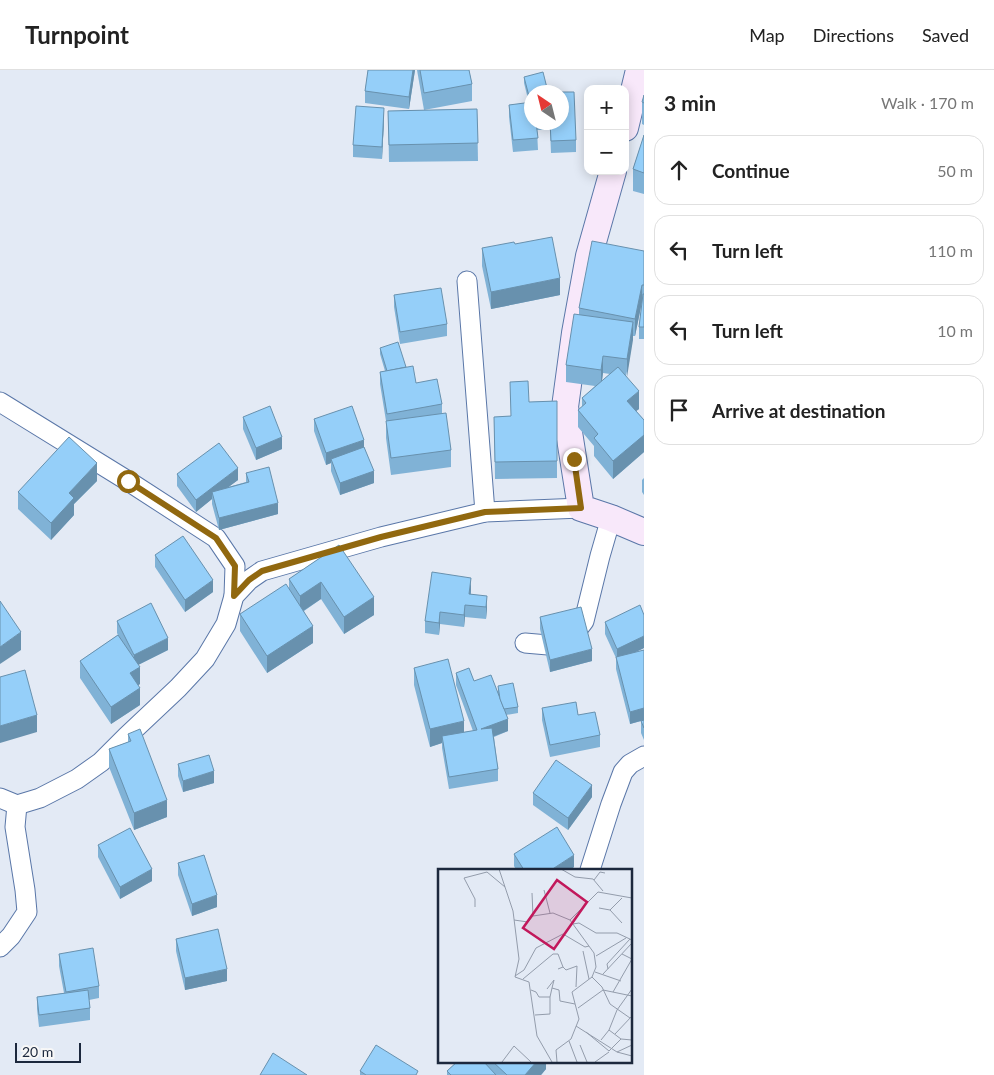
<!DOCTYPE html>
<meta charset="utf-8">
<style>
body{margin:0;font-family:Lato,sans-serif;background:#f2f2f2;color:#222}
.controls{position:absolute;right:15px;top:15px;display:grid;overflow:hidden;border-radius:10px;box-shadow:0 2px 12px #0003}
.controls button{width:45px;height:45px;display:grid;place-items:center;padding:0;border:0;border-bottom:1px solid #e0e0e0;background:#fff;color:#222;font:25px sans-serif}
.compass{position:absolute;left:524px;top:15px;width:45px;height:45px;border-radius:50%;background:#fff;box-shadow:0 2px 12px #0003;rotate:325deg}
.scale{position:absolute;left:15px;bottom:12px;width:66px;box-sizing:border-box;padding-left:5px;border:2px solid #1c283d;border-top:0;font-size:14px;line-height:18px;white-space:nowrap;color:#1c283d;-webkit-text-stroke:4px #f7f7f7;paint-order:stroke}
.stop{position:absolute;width:15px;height:15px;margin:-11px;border:4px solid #91680f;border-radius:50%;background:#fff}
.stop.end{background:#91680f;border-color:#fff;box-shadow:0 1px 5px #0008}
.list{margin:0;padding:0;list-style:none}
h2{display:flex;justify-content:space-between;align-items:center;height:65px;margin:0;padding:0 20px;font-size:21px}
h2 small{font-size:16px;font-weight:400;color:#767676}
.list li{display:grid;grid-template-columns:32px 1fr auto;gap:15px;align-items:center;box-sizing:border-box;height:70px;margin:0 10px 10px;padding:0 10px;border:1px solid #e0e0e0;border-radius:15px}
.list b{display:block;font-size:19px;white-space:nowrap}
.list em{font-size:16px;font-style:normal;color:#767676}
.icon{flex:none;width:28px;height:28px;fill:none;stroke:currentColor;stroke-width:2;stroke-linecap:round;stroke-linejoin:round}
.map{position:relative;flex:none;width:644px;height:1005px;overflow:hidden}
header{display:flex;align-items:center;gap:30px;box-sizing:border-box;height:70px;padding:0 25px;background:#fff;border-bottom:1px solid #e0e0e0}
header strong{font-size:24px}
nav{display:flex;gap:28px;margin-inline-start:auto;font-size:18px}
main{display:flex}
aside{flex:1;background:#fff}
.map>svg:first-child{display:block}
</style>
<header>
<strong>Turnpoint</strong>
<nav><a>Map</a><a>Directions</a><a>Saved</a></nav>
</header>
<main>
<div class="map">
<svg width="644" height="1005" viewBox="0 0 644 1005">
<rect width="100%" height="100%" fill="#e3eaf5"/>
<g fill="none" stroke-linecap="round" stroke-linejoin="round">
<g stroke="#5a77a8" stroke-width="21">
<g id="street">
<polyline points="467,211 485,442"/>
<polyline points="0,332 128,411 216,468 235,496 234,526"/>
<polyline points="525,573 548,575 564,571 574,564 584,551 600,486 611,448"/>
<polyline points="0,728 17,735 40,728 77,709 101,692 126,667 178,618 205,589 226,554 234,526 249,510 262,501 381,467 485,442 581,438"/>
<polyline points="590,800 611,734 623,702 630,694 644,686"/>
<polyline points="0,877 11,866 27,842 25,820 15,757 17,735"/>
</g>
</g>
<g stroke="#5a77a8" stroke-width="28">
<g id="secondary">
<polyline points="625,58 639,0"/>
<polyline points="613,101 589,186 575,263 565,337 581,438 611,448 644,462"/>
</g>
</g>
<use href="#street" stroke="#fff" stroke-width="19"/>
<use href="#secondary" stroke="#f8e8fa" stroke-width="26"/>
</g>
<g fill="#80b2d6" fill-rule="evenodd">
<polygon points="368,0 415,0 409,39 365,33 365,21"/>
<polygon points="417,0 469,0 472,14 472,31 424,40"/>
<polygon points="524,7 532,22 536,58 536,52 562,52 576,70 576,82 551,83 550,60 537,60 538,80 513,82 509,47 509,35 529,33 524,13"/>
<polygon points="644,25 644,55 642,54 642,32"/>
<polygon points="477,39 478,91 389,92 388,41"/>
<polygon points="384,50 382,89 353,87 353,75"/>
<polygon points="644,65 644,124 633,121 633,99"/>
<polygon points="482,178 560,225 491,239 482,196"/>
<path d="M644,181V269H639V257L642,232L635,266H633L626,307L639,339L636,341L644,350V382L613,409L594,386V376L578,357V340L582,337V328L595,316L566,312V295L579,245V238ZM603,303L610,304L602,311Z"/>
<polygon points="394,225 447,254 447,266 400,274 394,237"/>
<polygon points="380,278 406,297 416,313 442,334 442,343 451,380 451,397 391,405 386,368 386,351 380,314 380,302 385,301 380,284"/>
<polygon points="557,331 557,408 495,409 494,347 511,346 529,332"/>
<polygon points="243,347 282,379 256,390 243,359"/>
<polygon points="314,349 364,377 374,413 340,425 331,401 331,393 326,395 314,361"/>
<polygon points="246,403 278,444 219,460 212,434 212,429 196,442 177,416 177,404 238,410 228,417 246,412"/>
<polygon points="644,408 644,425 642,422 642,410"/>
<polygon points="97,411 74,434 74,445 51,470 18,439 18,422"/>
<polygon points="339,475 374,545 344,564 321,529 304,541 313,573 267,603 240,561 240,544 289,518 289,509"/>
<polygon points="155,485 213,522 185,542 155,497"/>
<polygon points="471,520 471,524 487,538 486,549 465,547 464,557 440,554 439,565 425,563 425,551"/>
<polygon points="644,545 644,578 634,583 644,580 644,670 641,663 641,651 630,654 616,599 616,588 605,564 605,552"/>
<polygon points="540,547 592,591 550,602 540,559"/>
<polygon points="117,551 168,580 138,595 140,614 138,615 140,635 111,654 80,608 80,591 118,565 117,563"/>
<polygon points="414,598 464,662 473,661 456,615 456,603 498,622 498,616 518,637 518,643 506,645 508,661 494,667 498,699 498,711 449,719 442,678 442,673 430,677 414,615"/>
<polygon points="542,638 578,645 600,665 600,677 550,687 542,650"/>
<polygon points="128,664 167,747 134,760 109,697 109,679 128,672"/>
<polygon points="178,694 214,713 183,722 178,706"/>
<polygon points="533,723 592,727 568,760 533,735"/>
<polygon points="98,775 152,811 120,829 98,787"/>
<polygon points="514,784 574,797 570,800 516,800 514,796"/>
<polygon points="178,793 217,837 192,846 178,805"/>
<polygon points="176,869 227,911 185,920 176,881"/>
<polygon points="59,884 99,916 99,928 89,930 90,938 90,950 39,957 37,939 37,927 64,923 59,896"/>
<polygon points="439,907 439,923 437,920 437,908"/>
<polygon points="458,991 546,991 546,999 541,1005 447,1005 447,1001"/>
<polygon points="360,1001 418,1005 360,1005"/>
</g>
<g fill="#6891ae">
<polygon points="413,0 415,0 409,39 409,27"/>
<polygon points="384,38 384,50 382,89 382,77"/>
<polygon points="560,208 560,225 491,239 491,222"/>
<polygon points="642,215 642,232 635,266 635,249"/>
<polygon points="633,252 633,270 627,307 627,289"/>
<polygon points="603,286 603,303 601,317 601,300"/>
<polygon points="639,321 639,339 627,348 627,331"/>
<polygon points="644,365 644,382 613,409 613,391"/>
<polygon points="282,367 282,379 256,390 256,378"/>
<polygon points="364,370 364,382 331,389 331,393 326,395 326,383"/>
<polygon points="97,393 97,411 74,434 74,445 51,470 51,453 69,423"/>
<polygon points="238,398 238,410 214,428 212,422 212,429 196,442 196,430"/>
<polygon points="374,401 374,413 340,425 340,413"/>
<polygon points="278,433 278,444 219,460 219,448"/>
<polygon points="471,508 471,520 469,536 469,524"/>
<polygon points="213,510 213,522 185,542 185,530"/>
<polygon points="321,512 321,529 300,543 300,526"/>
<polygon points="487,526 487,538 486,549 486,537"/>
<polygon points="374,527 374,545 344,564 344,547"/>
<polygon points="465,535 465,547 464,557 464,545"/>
<polygon points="440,542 440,554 439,565 439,553"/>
<polygon points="313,556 313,573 267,603 267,586"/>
<polygon points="21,562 21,580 0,594 0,577"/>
<polygon points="644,566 644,578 617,591 617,579"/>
<polygon points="168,568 168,580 134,597 134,585"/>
<polygon points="592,579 592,591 550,602 550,590"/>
<polygon points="140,597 140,614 130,621 130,603"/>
<polygon points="140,618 140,635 111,654 111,637"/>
<polygon points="644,638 644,650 630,654 630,642"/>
<polygon points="37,645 37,662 0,673 0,656"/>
<polygon points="508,649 508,661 481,671 481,659"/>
<polygon points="464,651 464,668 442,666 442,673 430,677 430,659"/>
<polygon points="214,701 214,713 183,722 183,711"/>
<polygon points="592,715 592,727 568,760 568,748"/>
<polygon points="167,730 167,747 134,760 134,743"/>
<polygon points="574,785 574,797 570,800 551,800"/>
<polygon points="152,799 152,811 120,829 120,817"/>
<polygon points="217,825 217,837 192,846 192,834"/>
<polygon points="227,899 227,911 185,920 185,908"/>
<polygon points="537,991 546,991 546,999 541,1005 525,1005"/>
</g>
<g fill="#95cff9" stroke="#6891ae">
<polygon points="368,0 413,0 409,27 365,21"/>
<polygon points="420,0 469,0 472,14 424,23"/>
<polygon points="543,2 548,22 532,22 532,30 530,30 524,7"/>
<polygon points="548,22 574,22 576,70 551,71 550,52 562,52 562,22"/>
<polygon points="644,25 644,33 642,32"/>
<polygon points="532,32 532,52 536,52 538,68 513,70 509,35"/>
<polygon points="356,36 384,38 382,77 353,75"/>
<polygon points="477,39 478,73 389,75 388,41"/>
<polygon points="644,65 644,103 633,99"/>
<polygon points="552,167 560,208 491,222 482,178 514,172 515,174"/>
<polygon points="592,171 644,181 644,215 642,215 635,249 579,238"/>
<polygon points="441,218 447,254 400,262 394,225"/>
<polygon points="643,224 644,224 644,257 639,257"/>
<polygon points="574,244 633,252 627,289 603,286 601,300 566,295"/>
<polygon points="398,272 406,297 387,301 380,278"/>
<polygon points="413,296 416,313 437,309 442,334 387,344 380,302"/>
<polygon points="618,297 639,321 627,331 644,350 644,365 613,391 594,368 598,364 578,340 586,333 582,328"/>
<polygon points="528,311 529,332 557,331 557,391 495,392 494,347 511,346 510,312"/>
<polygon points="270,336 282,367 256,378 243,347"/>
<polygon points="352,336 364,370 326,383 314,349"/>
<polygon points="446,343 451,380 391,388 386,351"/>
<polygon points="69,367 97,393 69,423 74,428 51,453 18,422"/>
<polygon points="219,373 238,398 196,430 177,404"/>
<polygon points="364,377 374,401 340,413 331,389"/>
<polygon points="269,397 278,433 219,448 212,422 249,412 246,403"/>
<polygon points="183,466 213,510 185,530 155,485"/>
<polygon points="339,475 374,527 344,547 321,512 300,526 289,509"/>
<polygon points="432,502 471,508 469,524 487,526 486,537 465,535 464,545 440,542 439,553 425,551"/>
<polygon points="286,514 313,556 267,586 240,544"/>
<polygon points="0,531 21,562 0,577"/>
<polygon points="151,533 168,568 134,585 117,551"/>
<polygon points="640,535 644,545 644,566 617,579 605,552"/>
<polygon points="581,537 592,579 550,590 540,547"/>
<polygon points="118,565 140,597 130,603 140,618 111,637 80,591"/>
<polygon points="644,580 644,638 630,642 616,587"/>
<polygon points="448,589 464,651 430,659 414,598"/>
<polygon points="469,598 474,611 491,605 508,649 481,659 492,658 498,699 449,707 442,666 477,660 456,603"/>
<polygon points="25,600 37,645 0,656 0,607"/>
<polygon points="513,613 518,637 504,639 500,629 498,616"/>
<polygon points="576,632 578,645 595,642 600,665 550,675 542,638"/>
<polygon points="644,650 644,658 641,651"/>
<polygon points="140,659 167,730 134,743 109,679 131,671 128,664"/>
<polygon points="209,685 214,701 183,711 178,694"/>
<polygon points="556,690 592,715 568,748 533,723"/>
<polygon points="557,757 574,785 551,800 524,800 514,784"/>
<polygon points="130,758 152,799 120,817 98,775"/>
<polygon points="204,785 217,825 192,834 178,793"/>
<polygon points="218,859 227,899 185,908 176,869"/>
<polygon points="93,878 99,916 66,922 59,884"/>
<polygon points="88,920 90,938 39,945 37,927"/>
<polygon points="376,975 418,1001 416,1005 366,1005 360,1001"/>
<polygon points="273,983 307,1005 260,1005"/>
<polygon points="458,991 483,991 496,1005 451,1005 447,1001"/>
<polygon points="492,991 537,991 525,1005 507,1005"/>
</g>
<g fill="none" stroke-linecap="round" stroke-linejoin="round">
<polyline stroke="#91680f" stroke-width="6" points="128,411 216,468 235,496 234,526 249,510 262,501 381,467 485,442 581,438 574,389"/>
</g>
<g transform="translate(438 799)">
<rect width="194" height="194" fill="#e3eaf5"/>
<path fill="none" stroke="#939cab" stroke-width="1" d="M61,0L75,42L81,90L77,108L91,113L99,167L114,193M123,0L137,8L155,10L165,22M156,11L162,3L167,4M106,21L112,44M94,24L95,47L115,44L132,51M37,38V30L26,9L49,3L67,18M161,39L172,41L184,29M172,41L184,54M76,51L90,53L95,47M135,55L141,54L158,64H179L194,71M145,82L151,110M158,87L188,69M120,100L125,98L128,101L139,97L138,118M170,100L169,95L192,70M157,103L183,112M165,105L194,74M77,107L86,101L98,79L125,65L147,78L151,77M154,108L164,118L172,135L192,149M85,110L115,85H120L125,98M109,120L116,111L114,119L121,121L122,132L137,135M93,121L98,123L101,128H112L114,119M175,123L194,90L184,85M140,139L165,121L194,127M97,146L112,145V128M138,157L179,183L194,187M171,161L179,141L194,120M148,163L171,182L183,170L194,171M177,165L194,147M163,171L171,161L183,170M131,172L139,193M142,176L149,193M179,183L194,176M64,193L76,177L93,193M119,193L118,181L133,170L141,150L134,123L154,108L158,98L156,84L132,51L160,23L194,29M157,193L171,183"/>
<path fill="#c2185b" fill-opacity="0.15" stroke="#c2185b" stroke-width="2.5" d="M119,11L149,33L116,80L85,59Z"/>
<rect width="194" height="194" fill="none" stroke="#1c283d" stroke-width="2.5"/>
</g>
</svg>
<div class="controls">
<button>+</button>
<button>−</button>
</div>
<svg class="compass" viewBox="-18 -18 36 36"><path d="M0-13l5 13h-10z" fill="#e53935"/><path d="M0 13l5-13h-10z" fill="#767676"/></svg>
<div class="scale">20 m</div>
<div class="stop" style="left:128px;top:411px"></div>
<div class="stop end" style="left:574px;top:389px"></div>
</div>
<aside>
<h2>3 min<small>Walk · 170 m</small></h2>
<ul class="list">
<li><svg class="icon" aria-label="ahead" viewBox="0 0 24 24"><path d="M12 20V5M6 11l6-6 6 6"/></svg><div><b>Continue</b></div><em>50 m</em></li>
<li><svg class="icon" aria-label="left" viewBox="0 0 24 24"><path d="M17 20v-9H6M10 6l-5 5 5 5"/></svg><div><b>Turn left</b></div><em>110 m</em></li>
<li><svg class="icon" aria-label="left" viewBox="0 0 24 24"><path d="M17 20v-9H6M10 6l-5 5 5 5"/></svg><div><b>Turn left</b></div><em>10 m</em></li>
<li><svg class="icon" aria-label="arrive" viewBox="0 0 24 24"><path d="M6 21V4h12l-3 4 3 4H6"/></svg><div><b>Arrive at destination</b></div></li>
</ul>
</aside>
</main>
